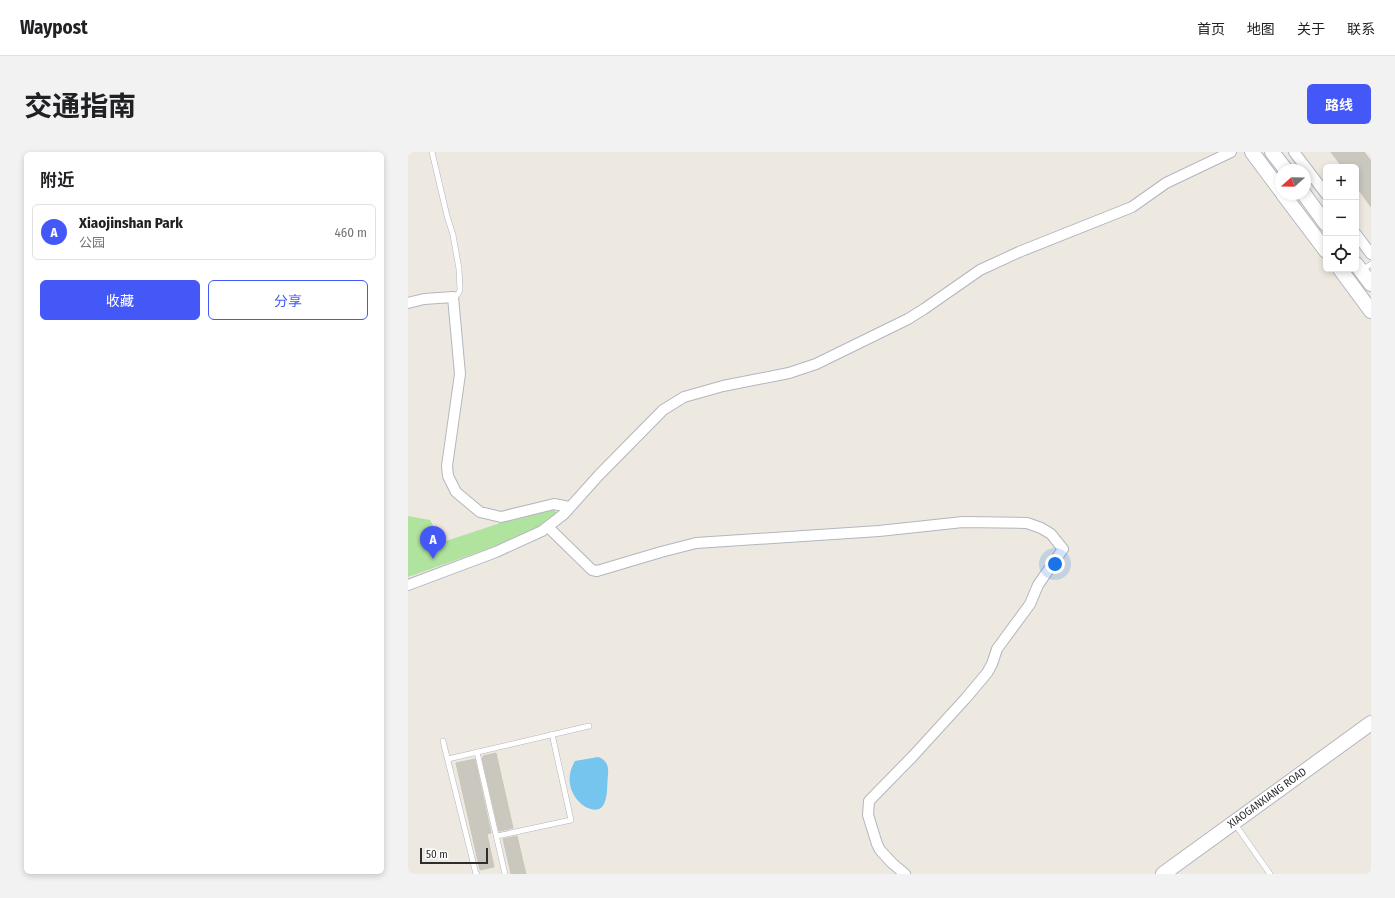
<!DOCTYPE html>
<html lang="zh">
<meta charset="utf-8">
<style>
body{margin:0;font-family:"Fira Sans Condensed","Noto Sans SC",sans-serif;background:#f2f2f2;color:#202124}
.controls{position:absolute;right:12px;top:12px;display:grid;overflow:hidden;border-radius:6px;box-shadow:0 2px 6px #0003}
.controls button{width:36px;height:36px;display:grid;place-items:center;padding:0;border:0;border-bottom:1px solid #e0e0e0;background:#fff;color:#202124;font:20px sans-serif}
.compass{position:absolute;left:867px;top:12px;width:36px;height:36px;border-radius:50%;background:#fff;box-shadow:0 2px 6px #0003;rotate:250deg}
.scale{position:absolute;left:12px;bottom:10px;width:68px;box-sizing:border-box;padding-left:4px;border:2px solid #2d2d2d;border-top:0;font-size:11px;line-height:14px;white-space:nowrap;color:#2d2d2d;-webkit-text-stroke:3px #fff;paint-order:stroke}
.you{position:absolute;left:647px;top:412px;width:14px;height:14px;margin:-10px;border:3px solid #fff;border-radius:50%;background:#1a73e8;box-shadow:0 0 0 6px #1a73e833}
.badge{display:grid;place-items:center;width:26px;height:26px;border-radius:50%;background:#4458f8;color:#fff;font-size:13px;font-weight:700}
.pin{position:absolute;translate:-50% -33px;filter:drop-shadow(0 1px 2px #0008)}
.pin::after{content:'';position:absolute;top:21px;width:14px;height:12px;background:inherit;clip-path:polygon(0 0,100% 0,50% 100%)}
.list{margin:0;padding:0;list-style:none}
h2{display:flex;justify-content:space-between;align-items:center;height:52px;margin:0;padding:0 16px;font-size:17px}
h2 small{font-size:13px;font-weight:400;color:#757577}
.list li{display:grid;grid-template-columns:26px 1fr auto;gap:12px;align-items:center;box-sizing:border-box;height:56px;margin:0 8px 8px;padding:0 8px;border:1px solid #e0e0e0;border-radius:6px}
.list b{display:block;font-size:15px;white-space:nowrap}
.list p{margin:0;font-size:13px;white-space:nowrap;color:#757577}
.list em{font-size:13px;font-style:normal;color:#757577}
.actions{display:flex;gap:8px;padding:12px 16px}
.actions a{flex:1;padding:9px 0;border:1px solid #4458f8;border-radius:6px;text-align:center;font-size:14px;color:#4458f8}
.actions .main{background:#4458f8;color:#fff}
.icon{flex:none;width:22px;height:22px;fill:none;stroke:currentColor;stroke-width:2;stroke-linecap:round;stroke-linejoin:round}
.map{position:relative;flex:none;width:963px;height:722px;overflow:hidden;border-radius:6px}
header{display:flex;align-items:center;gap:24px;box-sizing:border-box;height:56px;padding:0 20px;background:#fff;border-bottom:1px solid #e0e0e0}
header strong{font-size:19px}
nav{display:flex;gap:22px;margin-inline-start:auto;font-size:14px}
.intro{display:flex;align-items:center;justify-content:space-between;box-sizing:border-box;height:96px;padding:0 24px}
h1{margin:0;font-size:28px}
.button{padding:10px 18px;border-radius:6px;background:#4458f8;color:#fff;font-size:14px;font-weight:700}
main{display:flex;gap:24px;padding:0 24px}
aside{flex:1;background:#fff;border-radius:6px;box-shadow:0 2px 6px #0003}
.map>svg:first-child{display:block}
</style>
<header>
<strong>Waypost</strong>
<nav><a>首页</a><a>地图</a><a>关于</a><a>联系</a></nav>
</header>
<div class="intro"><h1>交通指南</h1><a class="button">路线</a></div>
<main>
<aside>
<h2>附近<small></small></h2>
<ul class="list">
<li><span class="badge">A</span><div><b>Xiaojinshan Park</b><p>公园</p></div><em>460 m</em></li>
</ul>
<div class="actions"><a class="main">收藏</a><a>分享</a></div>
</aside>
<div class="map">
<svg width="963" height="722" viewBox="0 0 963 722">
<rect width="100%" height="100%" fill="#eee9e0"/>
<polygon fill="#b0e39e" points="143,354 149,361 144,366 122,382 0,425 0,364 22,368 27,377 38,389"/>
<path fill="#76c5ee" d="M190,605C198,607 201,614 200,622C199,631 200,644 196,652C188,670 147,642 167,609Z"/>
<g fill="#cac7be" stroke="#cac5b9">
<polygon points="923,0 956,0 963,9 963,55 948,34 948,15 934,15"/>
<polygon points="88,601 105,676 92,679 91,679 74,606 76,605 75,604"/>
<polygon points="67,607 83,681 79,682 86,715 72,718 48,611"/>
<polygon points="109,684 116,714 118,722 103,722 102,717 95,687"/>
</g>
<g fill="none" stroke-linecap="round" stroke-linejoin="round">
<g stroke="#b3b5c0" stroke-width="6">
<g id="lane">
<polyline points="24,0 39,64 45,83 51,117 52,138 50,142 45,145"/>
<polyline points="954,118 963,112"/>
<polyline points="35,589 68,722 69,722"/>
<polyline points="69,600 97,722"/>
<polyline points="40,607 181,574"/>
<polyline points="827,672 862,722"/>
<polyline points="89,684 163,668 144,582"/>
</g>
</g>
<g stroke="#b3b5c0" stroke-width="12">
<g id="street">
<polyline points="886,0 918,42"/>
<polyline points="948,82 963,102"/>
<polyline points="0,151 16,147 45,145 52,222 39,314 40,324 48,340 72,360 93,365 146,352 161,355"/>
<polyline points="140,375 184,418 189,419 253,400 288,391 471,379 555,370 619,371 633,376 643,382 655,397 630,433 622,452 589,497 584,512 579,521 558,546 505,604 461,649 460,663 469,692 472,698 484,711 497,722"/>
<polyline points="0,433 88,400 134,379 156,362 191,323 255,258 276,245 315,234 381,221 408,212 500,167 516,157 572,118 611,100 724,55 758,31 823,0"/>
</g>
</g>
<g stroke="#b3b5c0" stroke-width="16">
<g id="secondary">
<polyline points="844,0 873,39"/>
<polyline points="864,0 878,18"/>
<polyline points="875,42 918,99"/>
<polyline points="896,42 918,72"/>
<polyline points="948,112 963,132"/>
<polyline points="932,117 963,159"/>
<polyline points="755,722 963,571"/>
</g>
</g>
<use href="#lane" stroke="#fff" stroke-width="5"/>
<use href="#street" stroke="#fff" stroke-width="10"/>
<use href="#secondary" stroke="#fff" stroke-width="14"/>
</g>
<g text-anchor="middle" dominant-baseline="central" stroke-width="3.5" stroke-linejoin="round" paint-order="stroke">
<g font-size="11" fill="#2d2d2d" stroke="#fff">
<text transform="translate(859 646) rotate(-36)">XIAOGANXIANG ROAD</text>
</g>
</g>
</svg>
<div class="controls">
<button>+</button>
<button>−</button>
<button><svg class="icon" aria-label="locate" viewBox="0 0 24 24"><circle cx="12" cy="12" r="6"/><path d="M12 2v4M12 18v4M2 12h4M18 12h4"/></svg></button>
</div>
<svg class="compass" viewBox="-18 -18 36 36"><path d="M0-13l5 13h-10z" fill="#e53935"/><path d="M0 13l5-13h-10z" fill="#757577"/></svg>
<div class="scale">50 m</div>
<div class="you"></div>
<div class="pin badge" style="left:25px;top:407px">A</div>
</div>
</main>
